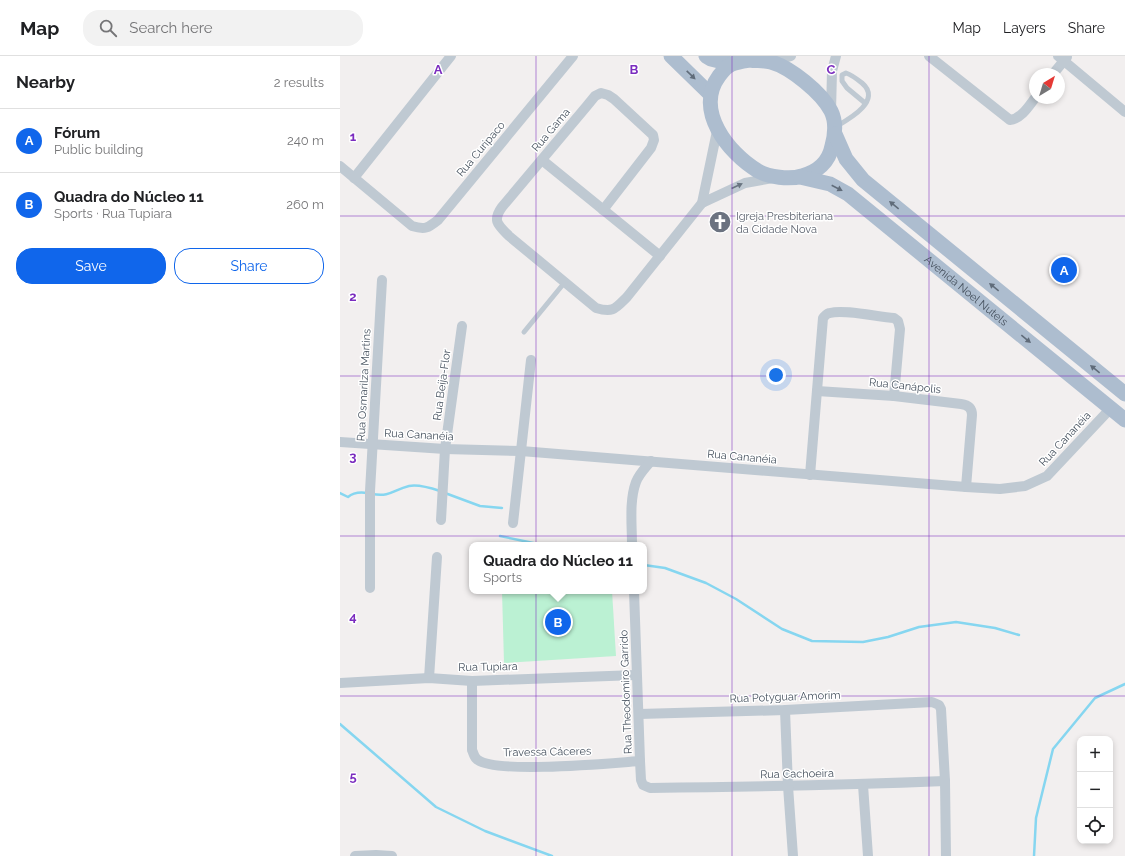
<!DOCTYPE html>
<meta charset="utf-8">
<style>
body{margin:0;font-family:Raleway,sans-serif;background:#f2f2f2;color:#202124}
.controls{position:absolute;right:12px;bottom:12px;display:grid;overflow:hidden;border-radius:8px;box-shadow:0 2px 6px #0003}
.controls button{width:36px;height:36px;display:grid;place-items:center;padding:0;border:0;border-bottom:1px solid #e0e0e0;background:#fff;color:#202124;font:20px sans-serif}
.compass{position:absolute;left:689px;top:12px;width:36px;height:36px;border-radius:50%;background:#fff;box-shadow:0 2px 6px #0003;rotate:38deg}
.you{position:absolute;left:436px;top:319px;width:14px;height:14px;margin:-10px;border:3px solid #fff;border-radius:50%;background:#1a73e8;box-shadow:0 0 0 6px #1a73e833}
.badge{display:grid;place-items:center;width:26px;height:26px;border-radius:50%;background:#1066eb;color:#fff;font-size:13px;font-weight:700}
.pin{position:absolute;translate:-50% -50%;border:2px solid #fff;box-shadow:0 1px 4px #0006}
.popup{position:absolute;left:129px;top:486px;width:178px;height:52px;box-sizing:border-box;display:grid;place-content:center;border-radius:8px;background:#fff;filter:drop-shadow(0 1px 3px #0005);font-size:13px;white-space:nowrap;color:#757577}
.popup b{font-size:15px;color:#202124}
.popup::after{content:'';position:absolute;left:50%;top:100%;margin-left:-8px;border:8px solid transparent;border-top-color:#fff}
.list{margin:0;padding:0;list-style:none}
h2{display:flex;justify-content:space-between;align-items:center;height:52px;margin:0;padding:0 16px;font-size:17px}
h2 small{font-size:13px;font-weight:400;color:#757577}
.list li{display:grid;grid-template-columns:26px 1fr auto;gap:12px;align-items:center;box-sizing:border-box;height:64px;padding:0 16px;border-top:1px solid #e0e0e0}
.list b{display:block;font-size:15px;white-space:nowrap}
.list p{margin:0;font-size:13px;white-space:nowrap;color:#757577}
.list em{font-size:13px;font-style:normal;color:#757577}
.actions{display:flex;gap:8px;padding:12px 16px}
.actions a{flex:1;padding:9px 0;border:1px solid #1066eb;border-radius:16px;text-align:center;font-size:14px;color:#1066eb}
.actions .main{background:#1066eb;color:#fff}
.icon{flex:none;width:22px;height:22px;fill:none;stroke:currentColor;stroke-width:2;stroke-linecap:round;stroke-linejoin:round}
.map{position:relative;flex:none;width:785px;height:800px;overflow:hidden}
header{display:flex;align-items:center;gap:24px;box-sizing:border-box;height:56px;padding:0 20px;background:#fff;border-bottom:1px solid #e0e0e0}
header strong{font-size:19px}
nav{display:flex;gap:22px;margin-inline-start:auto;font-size:14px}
.search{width:280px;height:36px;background:#f2f2f2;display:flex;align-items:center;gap:10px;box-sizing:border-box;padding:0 14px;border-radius:16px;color:#757577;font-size:15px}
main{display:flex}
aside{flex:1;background:#fff}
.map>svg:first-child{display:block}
</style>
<header>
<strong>Map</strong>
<div class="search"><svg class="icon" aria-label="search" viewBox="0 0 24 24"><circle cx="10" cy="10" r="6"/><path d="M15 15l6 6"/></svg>Search here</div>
<nav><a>Map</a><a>Layers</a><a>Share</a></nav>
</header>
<main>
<aside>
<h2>Nearby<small>2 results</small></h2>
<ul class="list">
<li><span class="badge">A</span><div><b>Fórum</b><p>Public building</p></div><em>240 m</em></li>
<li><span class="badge">B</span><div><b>Quadra do Núcleo 11</b><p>Sports · Rua Tupiara</p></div><em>260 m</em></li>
</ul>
<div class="actions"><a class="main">Save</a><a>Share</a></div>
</aside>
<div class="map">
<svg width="785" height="800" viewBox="0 0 785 800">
<rect width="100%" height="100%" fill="#f2efef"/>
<polygon fill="#bbf1d3" points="162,535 272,535 276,600 164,607"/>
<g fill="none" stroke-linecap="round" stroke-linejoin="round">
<g stroke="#86d6f0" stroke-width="2.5">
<path d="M0,437L8,441C14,436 20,436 27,437"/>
<polyline points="105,437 140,450 162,452"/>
<path d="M32,438C51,441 53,434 69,430C78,428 91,432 100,435"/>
<polyline points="160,480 203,489"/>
<polyline points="304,509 325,512 366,527 396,543 442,573 472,585 523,586 548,581 579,571 616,566 655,572 679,579"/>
<polyline points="0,668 96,751 145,775 212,800"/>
<polyline points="694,800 696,762 713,693 755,642 785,628"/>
</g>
<g stroke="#bfc9d2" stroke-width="5">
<path d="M497,70C511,62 542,44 522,27C517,23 512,19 506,17L502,19V25L507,32L525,47"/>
<polyline points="184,276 225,226"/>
</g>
<g stroke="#bfc9d2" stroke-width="10">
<path d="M589,0L670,64C681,63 689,50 695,42"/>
<polyline points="718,0 785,56"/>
<polyline points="431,6 451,0"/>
<polyline points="713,18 727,1"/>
<polyline points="491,56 492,15 496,0"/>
<polyline points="202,104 320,200"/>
<path d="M0,110L72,170C85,174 88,172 98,164L233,0"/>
<polyline points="14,122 111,0"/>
<polyline points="362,147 405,127 433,122"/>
<path d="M263,154L311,92L314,84L313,79L274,43L268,39L261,37L255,40L246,51L162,151C152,165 158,169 169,180L256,252C273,257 275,253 287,241L362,147L377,75"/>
<path d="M477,335L554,340L621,348C628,349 632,352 632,359L626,431"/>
<polyline points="0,386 105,393 181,395 626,431 660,433 685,430 707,420 771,352"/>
<path d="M470,419L483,262C485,260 487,257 490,257C504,253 538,261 554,262L558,265L560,273L554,340"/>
<polyline points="101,464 105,393 122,270"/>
<polyline points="173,467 191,304"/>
<path d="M292,489C292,469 289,445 296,426C299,418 306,411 311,405"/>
<polyline points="30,532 30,435 42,224"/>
<path d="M294,535L300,705L301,724L303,729L310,732C408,731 506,729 605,725"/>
<polyline points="89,622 97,501"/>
<path d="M132,625V694C134,698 134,702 138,704C157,718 272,707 300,705"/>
<polyline points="0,627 89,622 132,625 296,619"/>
<polyline points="445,654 448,730 453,800"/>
<polyline points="299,658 445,654 592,646 599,649 601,653 605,725 606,800"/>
<polyline points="523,729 528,800"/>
<polyline points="15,800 36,799 52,800"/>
</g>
<g stroke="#adbdcf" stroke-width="15">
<polyline points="331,0 370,38"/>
<polyline points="366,0 371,3 391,8"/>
<path d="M410,4C416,5 424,4 431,6C450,11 482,37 491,55C496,65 495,79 492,90C489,106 477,116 462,120C449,124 429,121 418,115C388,97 354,54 379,20C382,16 387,10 392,8C397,6 404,5 410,4Z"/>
<polyline points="495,78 506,103 523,124 785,338"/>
<path id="s1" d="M460,121L490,128L508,138L785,364"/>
</g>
</g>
<defs><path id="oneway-solid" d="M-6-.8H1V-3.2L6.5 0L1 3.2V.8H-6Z"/></defs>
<g fill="#606c7a">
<use href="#oneway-solid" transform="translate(351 19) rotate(44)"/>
<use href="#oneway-solid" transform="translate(497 132) rotate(27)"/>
<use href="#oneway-solid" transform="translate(554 149) rotate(-141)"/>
<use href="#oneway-solid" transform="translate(654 231) rotate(-141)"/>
<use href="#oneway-solid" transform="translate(686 283) rotate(39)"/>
<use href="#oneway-solid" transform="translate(755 313) rotate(-141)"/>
</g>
<use fill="#6a7581" href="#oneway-solid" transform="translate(397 130) rotate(-25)"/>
<path fill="none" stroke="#7b2cbf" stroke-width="1" stroke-opacity="0.55" d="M196,0V800M392,0V800M589,0V800M0,160H785M0,320H785M0,480H785M0,640H785"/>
<defs>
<g id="church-disc" transform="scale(1.15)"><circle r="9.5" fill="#6b7280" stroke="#fff"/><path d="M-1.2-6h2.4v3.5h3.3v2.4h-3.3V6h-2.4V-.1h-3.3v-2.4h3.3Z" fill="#fff"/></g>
</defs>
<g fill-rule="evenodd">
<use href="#church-disc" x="380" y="166"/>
</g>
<g text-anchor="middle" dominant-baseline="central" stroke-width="3" stroke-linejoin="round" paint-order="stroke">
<g font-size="11" fill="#46515e" stroke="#fff">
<text transform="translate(211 74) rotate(-50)">Rua Gama</text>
<text transform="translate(141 93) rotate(-50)">Rua Curipaco</text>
<text stroke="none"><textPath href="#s1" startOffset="204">Avenida Noel Nutels</textPath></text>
<text transform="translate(24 329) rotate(-87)">Rua Osmarilza Martins</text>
<text transform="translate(102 329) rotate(-82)">Rua Beija-Flor</text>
<text transform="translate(565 330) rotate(6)">Rua Canápolis</text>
<text transform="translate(79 379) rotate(3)">Rua Cananéia</text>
<text transform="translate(725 383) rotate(-47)">Rua Cananéia</text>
<text transform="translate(402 401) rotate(5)">Rua Cananéia</text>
<text transform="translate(148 611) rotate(-1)">Rua Tupiara</text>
<text transform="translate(286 636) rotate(-92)">Rua Theodomiro Garrido</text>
<text transform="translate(445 641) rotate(-2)">Rua Potyguar Amorim</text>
<text transform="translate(207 696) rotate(-1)">Travessa Cáceres</text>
<text transform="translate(457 718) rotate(-1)">Rua Cachoeira</text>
</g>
<g font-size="11" fill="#5b616d" stroke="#fff" text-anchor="start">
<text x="396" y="160">Igreja Presbiteriana<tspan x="396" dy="13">da Cidade Nova</tspan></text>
</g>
</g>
<g font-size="13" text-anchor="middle" font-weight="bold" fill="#7b2cbf" stroke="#fff" stroke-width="3" stroke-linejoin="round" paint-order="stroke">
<text x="98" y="18">A</text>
<text x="294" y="18">B</text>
<text x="491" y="18">C</text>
<text x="13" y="85">1</text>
<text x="13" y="245">2</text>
<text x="13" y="405">3</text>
<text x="13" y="565">4</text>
<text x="13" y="725">5</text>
</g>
</svg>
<div class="controls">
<button>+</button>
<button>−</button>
<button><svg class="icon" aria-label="locate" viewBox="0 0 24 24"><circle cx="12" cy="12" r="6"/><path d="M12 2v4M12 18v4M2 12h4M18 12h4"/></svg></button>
</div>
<svg class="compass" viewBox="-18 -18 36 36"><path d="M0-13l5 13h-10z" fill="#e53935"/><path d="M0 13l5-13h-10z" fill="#757577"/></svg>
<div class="you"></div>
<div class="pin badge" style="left:724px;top:214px">A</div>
<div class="pin badge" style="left:218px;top:566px">B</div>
<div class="popup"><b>Quadra do Núcleo 11</b>Sports</div>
</div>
</main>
